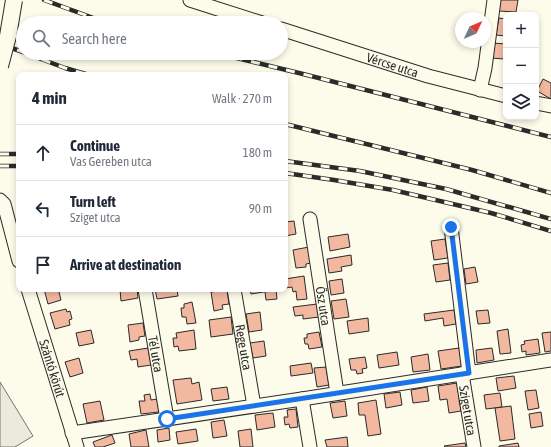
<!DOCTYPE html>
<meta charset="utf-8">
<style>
body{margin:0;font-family:"Asap Condensed",sans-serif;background:#f6f6f7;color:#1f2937}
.controls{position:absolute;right:12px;top:12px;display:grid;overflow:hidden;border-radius:8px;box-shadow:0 2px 6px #0003}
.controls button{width:36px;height:36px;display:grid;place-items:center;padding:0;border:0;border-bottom:1px solid #e0e1e3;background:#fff;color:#1f2937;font:20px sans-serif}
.compass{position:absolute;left:455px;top:12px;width:36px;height:36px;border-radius:50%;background:#fff;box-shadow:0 2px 6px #0003;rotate:46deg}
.stop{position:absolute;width:12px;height:12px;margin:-9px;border:3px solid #1a73e8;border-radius:50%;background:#fff}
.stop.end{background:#1a73e8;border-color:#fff;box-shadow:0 1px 4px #0008}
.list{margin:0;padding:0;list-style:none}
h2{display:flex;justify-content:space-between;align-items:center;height:52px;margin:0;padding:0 16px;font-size:17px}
h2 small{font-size:13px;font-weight:400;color:#747a83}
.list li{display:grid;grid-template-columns:26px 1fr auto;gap:12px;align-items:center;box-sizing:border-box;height:56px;padding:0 16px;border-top:1px solid #e0e1e3}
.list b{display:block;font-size:15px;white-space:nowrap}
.list p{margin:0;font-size:13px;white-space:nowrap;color:#747a83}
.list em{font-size:13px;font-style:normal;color:#747a83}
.icon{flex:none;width:22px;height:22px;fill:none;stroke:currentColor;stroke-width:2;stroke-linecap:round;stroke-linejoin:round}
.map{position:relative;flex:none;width:551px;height:447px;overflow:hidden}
.search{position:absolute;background:#fff;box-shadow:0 2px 6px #0003;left:16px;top:16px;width:272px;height:44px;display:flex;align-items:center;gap:10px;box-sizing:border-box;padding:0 14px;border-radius:22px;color:#747a83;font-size:15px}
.panel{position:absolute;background:#fff;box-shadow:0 2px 6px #0003;left:16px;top:72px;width:272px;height:220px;border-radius:8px}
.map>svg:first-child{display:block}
</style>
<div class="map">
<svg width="551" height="447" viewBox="0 0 551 447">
<rect width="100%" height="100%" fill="#fdfbea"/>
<polygon fill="#eceadb" stroke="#74746e" points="0,382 33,436 15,447 0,447"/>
<g fill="#f2b8a0" stroke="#2b2b2b">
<polygon points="500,0 518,0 516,12 499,11"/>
<polygon points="499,18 506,19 506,36 496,35"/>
<polygon points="493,43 506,44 504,59 491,58"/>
<polygon points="543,79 551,83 551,99 537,91"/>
<polygon points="294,221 296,234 285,236 285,222"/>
<polygon points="348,234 350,247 330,251 328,237"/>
<polygon points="445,239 448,258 434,260 431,241"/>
<polygon points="309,247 311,263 306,264 306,267 296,268 293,250"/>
<polygon points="351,255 352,265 341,267 342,271 329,273 327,259"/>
<polygon points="448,263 450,280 436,282 433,265"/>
<polygon points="475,267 478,282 466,284 464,269"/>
<polygon points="304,276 307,299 297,300 296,291 293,292 292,287 285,288 285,279"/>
<polygon points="342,279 344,293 331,295 329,281"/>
<polygon points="44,289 70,289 59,292 61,300 48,304"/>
<polygon points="120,289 137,289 138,298 121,301"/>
<polygon points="155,289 177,289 178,296 157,299"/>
<polygon points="250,289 276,289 276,290 251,294"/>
<polygon points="227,290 229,304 222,305 223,309 214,311 211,292"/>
<polygon points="276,290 277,299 266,300 265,292"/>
<polygon points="346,299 349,317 334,319 331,301"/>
<polygon points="192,302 196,323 187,324 186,317 182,317 181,308 184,308 184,304"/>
<polygon points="317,304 319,317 303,319 303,315 295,316 293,307"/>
<polygon points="66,309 67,312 70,311 72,319 69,320 70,325 55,329 50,313"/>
<polygon points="454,310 456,324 444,326 443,318 425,321 424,314"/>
<polygon points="488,310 490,323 478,324 476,311"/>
<polygon points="260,312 262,330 249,332 246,314"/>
<polygon points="231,317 233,334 211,337 209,320"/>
<polygon points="368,318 369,331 349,334 347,321"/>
<polygon points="143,323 145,336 139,337 139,340 130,342 128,325"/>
<polygon points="508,329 511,353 500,354 497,331"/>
<polygon points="91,330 94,343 79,346 76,333"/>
<polygon points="194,330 196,349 179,351 178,346 174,347 173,338 177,338 176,333"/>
<polygon points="319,332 322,347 309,349 308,344 305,344 304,338 307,338 307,334"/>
<polygon points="551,332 551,351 545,352 542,333"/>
<polygon points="538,339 540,353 526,355 526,351 522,352 521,345 525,344 524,341"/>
<polygon points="264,341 266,356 253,358 250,343"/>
<polygon points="148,348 151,365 138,367 137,359 131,360 129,351"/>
<polygon points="459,348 462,366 441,369 438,351"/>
<polygon points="492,348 494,360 477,363 476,350"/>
<polygon points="397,352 399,365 379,368 377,355"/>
<polygon points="428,354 430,370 413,372 411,357"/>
<polygon points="365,357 367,368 362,369 363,373 357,374 356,370 351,370 349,359"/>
<polygon points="79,358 83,373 70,377 65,362"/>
<polygon points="311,363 313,373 291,376 290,366"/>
<polygon points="326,367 329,385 317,387 314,368"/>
<polygon points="514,376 516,388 498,391 496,378"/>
<polygon points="191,378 192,384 199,382 202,400 177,404 173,380"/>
<polygon points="457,383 461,411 449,413 447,399 440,400 438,386"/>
<polygon points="227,387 229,399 213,401 211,389"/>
<polygon points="427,387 429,401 413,403 411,390"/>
<polygon points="536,390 539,408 528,410 525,391"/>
<polygon points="400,392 402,405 386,408 384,394"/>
<polygon points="500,393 502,407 486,409 484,395"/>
<polygon points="150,394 151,400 157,399 159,412 141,414 139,401 145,401 144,395"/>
<polygon points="376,400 381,434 368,436 365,415 359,415 358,403"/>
<polygon points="100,401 104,420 87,423 83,404"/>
<polygon points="345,401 347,416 333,418 330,403"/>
<polygon points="511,406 515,439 500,441 495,408"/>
<polygon points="296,409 298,427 290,428 289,424 285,425 284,417 288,417 287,410"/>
<polygon points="541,412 543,426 531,428 529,414"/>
<polygon points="273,413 275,427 257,430 255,415"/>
<polygon points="224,420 227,436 213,438 211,422"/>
<polygon points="169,428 170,440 158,442 157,430"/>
<polygon points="196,429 198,441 178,444 176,432"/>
<polygon points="251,429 253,447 240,447 238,431"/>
<polygon points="146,430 149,447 131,447 129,434"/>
<polygon points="112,435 115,443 103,447 95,447 93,442"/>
<polygon points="347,437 348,447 327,447 325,440"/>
<polygon points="465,443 466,447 445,447 444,446"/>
<polygon points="518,443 519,447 499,447 499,446"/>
</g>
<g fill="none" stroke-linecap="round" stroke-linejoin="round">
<g stroke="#2b2b2b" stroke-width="15">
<g id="minor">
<polyline points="190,0 262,23"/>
<path id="s1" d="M281,29L428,76L506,96"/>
<polyline points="480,90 485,68 494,0"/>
<polyline points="536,103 551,106"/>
<polyline points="0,200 4,204 19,261"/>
<path id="s2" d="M310,219L337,393"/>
<polyline points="451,227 469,373"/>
<path id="s3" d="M28,289L77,447"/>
<path id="s4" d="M145,289L167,419"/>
<path id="s5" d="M234,289L254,406"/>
<path id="s6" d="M462,374L474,447"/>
<polyline points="302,399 310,447"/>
<polyline points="72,433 302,399 551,360"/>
</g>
</g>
<use href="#minor" stroke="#fdfbea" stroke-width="13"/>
<g stroke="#2b2b2b" stroke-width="4.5">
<g id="rail">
<polyline points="44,0 107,23"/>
<polyline points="0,44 23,52"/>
<polyline points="25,53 65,68 89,75"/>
<polyline points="216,53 303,74 551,137"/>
<polyline points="285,124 472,170 551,193"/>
<polyline points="0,154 19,154"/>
<polyline points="285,161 360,171 446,189 551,219"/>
<polyline points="0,166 19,166"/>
<polyline points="285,173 334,180 393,190 491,213 551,231"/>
</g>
</g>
<use href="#rail" stroke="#fdfbea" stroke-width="3" stroke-dasharray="9" stroke-linecap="butt"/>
<g stroke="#2b2b2b" stroke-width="18" stroke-linecap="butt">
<polyline id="major-bridge" points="0,66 8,36 14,0"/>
</g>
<use href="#major-bridge" stroke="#fdfbea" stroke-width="16"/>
</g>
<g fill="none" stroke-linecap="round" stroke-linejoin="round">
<polyline stroke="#1a73e8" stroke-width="5" points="167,419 469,373 451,227"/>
</g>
<g text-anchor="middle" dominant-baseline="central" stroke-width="3" stroke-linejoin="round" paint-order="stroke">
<g font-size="13" fill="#2b2b2b" stroke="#fdfbea">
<text stroke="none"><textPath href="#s1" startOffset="117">Vércse utca</textPath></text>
<text stroke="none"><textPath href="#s2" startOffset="88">Ősz utca</textPath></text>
<text stroke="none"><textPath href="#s5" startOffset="59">Rege utca</textPath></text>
<text stroke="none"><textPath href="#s4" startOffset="66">Tél utca</textPath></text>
<text stroke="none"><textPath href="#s3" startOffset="83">Szántó körút</textPath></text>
<text stroke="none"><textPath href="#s6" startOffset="37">Sziget utca</textPath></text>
</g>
</g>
</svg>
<div class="controls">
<button>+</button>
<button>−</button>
<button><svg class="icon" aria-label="layers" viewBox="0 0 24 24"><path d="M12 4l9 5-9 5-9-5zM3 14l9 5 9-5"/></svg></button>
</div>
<svg class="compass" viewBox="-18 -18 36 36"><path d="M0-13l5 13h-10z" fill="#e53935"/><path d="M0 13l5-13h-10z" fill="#747a83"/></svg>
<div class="stop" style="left:167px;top:419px"></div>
<div class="stop end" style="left:451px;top:227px"></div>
<div class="search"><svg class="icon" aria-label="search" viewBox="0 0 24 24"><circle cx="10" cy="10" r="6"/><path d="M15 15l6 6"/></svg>Search here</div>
<section class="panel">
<h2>4 min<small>Walk · 270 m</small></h2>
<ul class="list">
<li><svg class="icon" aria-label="ahead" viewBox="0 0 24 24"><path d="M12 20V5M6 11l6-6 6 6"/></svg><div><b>Continue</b><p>Vas Gereben utca</p></div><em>180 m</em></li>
<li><svg class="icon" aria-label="left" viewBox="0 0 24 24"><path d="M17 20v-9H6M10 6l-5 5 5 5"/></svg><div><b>Turn left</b><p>Sziget utca</p></div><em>90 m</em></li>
<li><svg class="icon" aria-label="arrive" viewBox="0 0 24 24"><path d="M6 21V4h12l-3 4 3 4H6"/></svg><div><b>Arrive at destination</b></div></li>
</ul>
</section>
</div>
